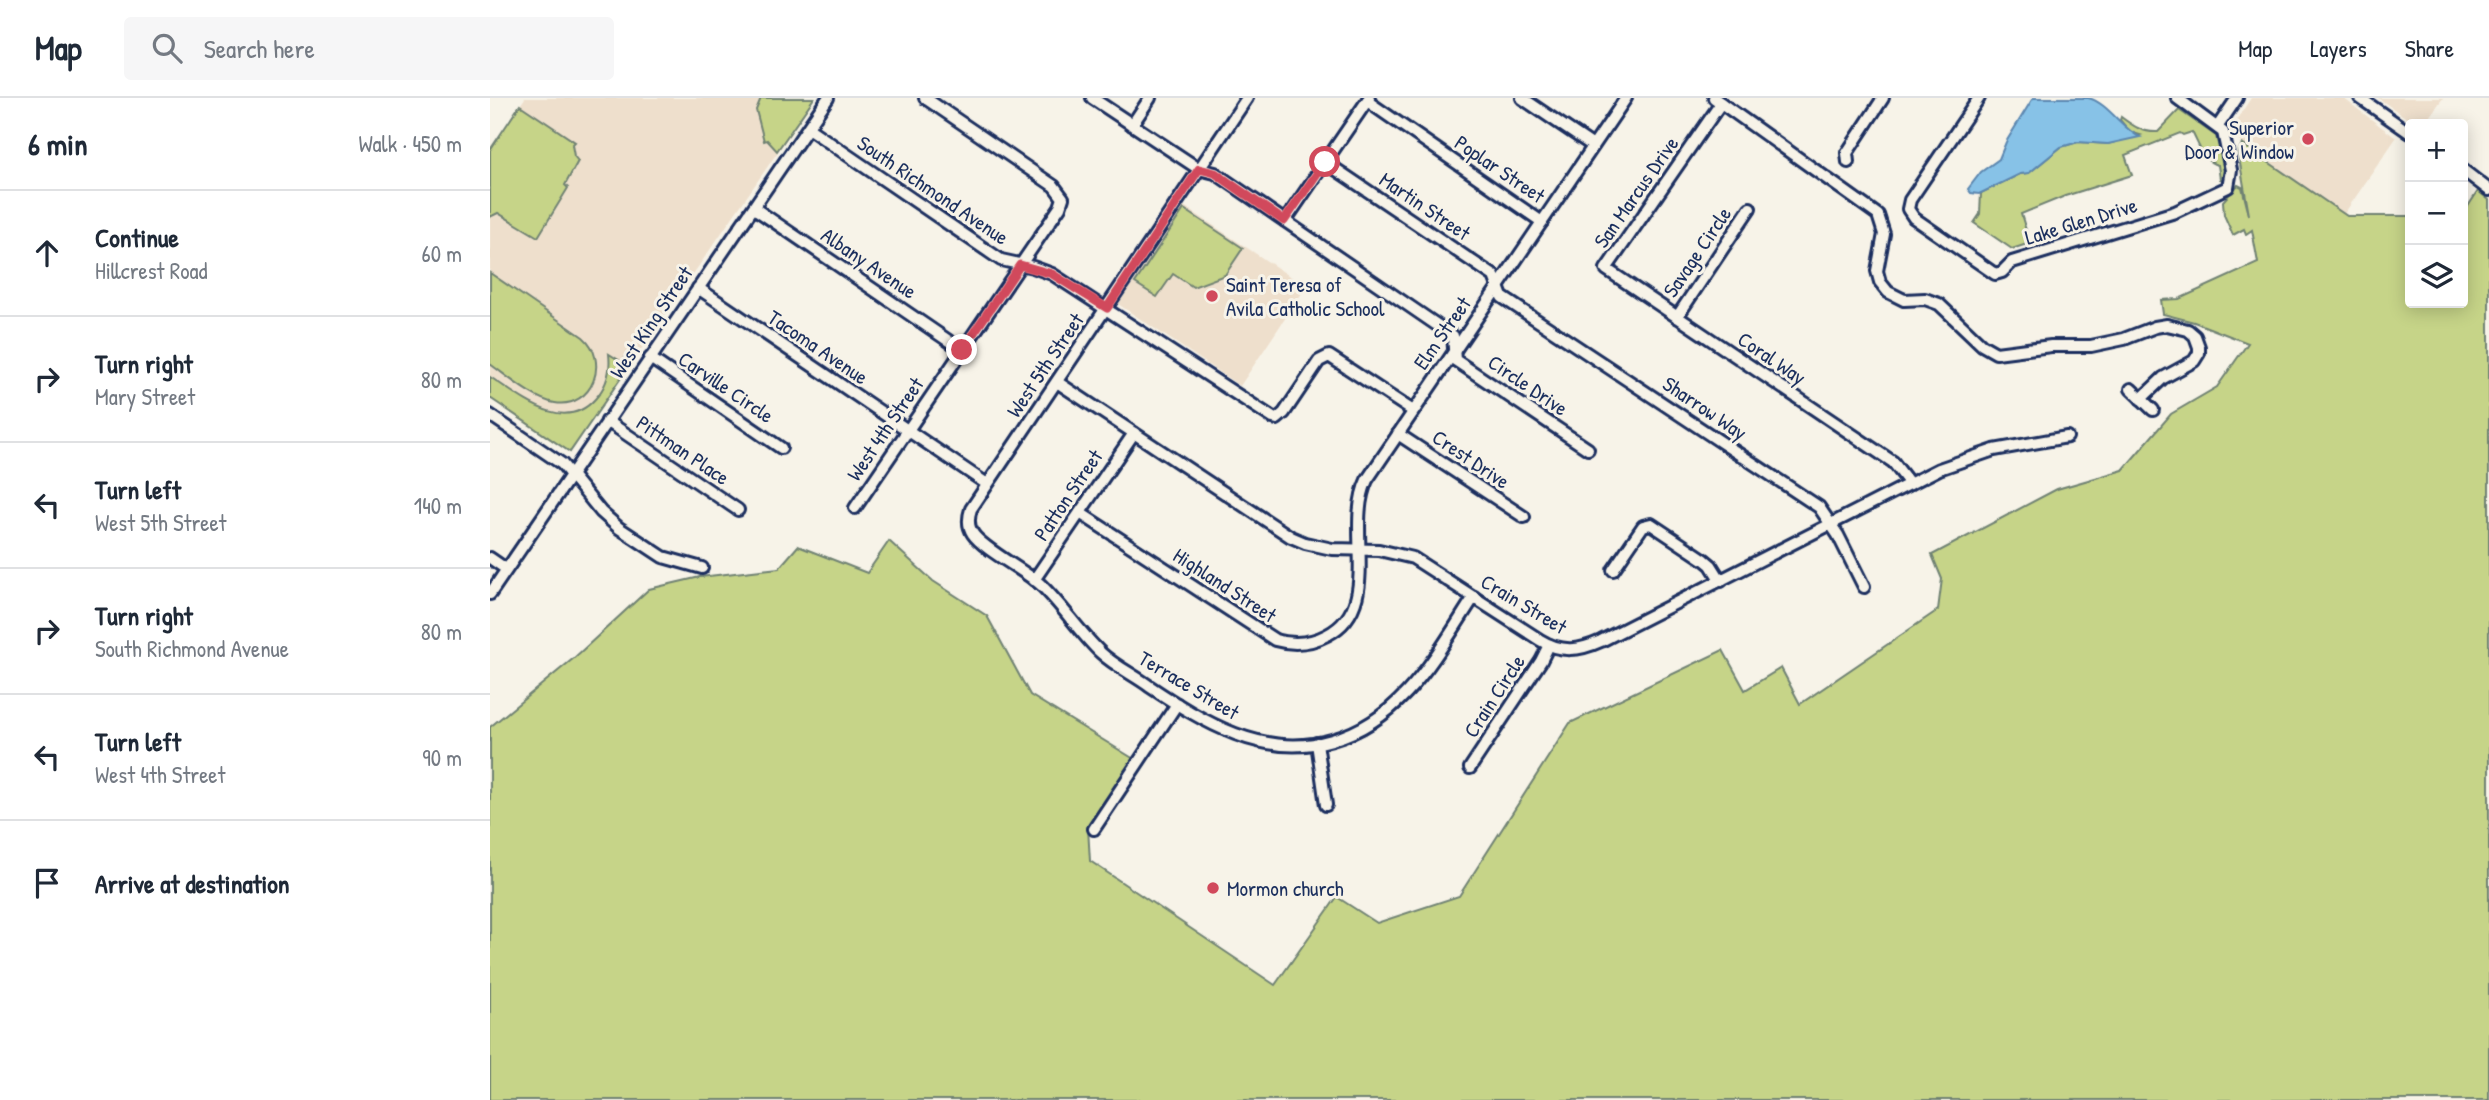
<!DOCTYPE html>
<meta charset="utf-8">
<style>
body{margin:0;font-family:"Patrick Hand",sans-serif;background:#f6f6f7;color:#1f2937}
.controls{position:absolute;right:21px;top:21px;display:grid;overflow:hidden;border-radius:7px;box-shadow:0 4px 18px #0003}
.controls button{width:63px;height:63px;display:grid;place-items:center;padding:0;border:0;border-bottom:2px solid #e0e1e3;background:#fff;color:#1f2937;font:35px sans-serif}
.stop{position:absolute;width:21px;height:21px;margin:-16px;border:5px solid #d1495b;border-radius:50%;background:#fff}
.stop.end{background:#d1495b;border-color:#fff;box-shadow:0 2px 7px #0008}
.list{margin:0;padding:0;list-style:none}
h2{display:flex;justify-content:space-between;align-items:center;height:91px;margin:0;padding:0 28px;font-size:30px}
h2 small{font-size:23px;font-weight:400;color:#747a83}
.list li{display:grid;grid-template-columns:46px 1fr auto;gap:21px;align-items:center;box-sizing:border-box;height:126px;padding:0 28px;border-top:2px solid #e0e1e3}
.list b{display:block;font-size:26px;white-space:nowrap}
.list p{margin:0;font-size:23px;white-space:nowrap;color:#747a83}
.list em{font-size:23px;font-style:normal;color:#747a83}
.icon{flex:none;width:38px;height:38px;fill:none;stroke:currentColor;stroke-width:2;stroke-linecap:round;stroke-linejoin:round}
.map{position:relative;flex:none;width:1999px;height:1002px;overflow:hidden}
header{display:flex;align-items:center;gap:42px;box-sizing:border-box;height:98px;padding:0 35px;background:#fff;border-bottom:2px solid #e0e1e3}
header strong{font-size:33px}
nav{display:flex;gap:38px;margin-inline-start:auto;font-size:24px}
.search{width:490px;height:63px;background:#f6f6f7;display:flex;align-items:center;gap:18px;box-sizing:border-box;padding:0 24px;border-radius:7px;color:#747a83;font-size:26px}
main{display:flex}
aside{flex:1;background:#fff}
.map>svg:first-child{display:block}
</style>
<header>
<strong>Map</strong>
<div class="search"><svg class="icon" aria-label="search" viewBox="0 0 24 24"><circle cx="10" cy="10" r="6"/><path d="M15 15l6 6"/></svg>Search here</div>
<nav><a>Map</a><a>Layers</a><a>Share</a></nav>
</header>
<main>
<aside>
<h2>6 min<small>Walk · 450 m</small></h2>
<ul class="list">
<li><svg class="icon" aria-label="ahead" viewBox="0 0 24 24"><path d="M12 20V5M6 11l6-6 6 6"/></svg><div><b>Continue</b><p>Hillcrest Road</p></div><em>60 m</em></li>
<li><svg class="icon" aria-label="right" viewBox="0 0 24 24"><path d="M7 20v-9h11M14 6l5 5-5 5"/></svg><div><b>Turn right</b><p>Mary Street</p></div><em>80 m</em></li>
<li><svg class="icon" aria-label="left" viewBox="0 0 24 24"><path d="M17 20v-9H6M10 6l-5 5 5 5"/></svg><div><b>Turn left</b><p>West 5th Street</p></div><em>140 m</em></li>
<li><svg class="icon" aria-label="right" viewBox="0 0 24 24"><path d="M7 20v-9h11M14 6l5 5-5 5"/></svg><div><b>Turn right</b><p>South Richmond Avenue</p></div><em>80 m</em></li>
<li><svg class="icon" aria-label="left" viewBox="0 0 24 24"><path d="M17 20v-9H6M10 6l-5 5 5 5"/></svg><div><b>Turn left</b><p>West 4th Street</p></div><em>90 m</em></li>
<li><svg class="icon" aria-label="arrive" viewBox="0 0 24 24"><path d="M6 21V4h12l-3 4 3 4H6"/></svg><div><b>Arrive at destination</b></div></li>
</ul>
</aside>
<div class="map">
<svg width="1999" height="1002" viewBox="0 0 1999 1002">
<rect width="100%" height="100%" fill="#f7f3e8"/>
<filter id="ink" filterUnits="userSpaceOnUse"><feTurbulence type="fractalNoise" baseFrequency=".0143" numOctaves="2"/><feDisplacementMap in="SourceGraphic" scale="14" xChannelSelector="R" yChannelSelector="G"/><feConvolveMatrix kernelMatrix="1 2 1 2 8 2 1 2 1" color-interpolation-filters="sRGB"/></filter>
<g filter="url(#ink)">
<g fill="#eedfcc">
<polygon points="35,0 325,0 80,354 0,300 0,52"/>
<polygon points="1761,0 1853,0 1906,40 1854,116 1752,46 1744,37 1748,20"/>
<polygon points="1888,0 1953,0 1934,26 1925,26"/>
<polygon points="694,108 816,189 750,288 628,206"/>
</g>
<g fill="#c6d488" stroke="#708273" stroke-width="2">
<polygon points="271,0 324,0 287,53 277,42 274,43 266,12"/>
<polygon points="30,7 85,44 82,47 84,58 88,63 75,87 78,90 48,139 8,115 0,119 0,52"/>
<path d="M1689,12L1726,38L1736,77L1733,82L1730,81L1728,67C1714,65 1709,47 1702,34L1693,37L1690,35L1635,57L1642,77L1575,98L1531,116L1540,145L1522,151L1484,125L1490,116L1491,95L1530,76L1539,75L1571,49L1588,44L1618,46L1650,37L1640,34L1630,22L1631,19C1643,28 1653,35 1668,34Z"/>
<polygon points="1752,46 1857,118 1920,118 1920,205 1973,205 1973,116 1988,93 1999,102 1999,1002 0,1002 0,629 84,560 159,491 210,479 289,470 308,448 377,475 399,443 443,483 497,518 540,597 644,661 598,730 600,763 785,887 847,799 887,825 969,798 1080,625 1233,552 1255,592 1291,570 1310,606 1448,512 1452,481 1442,457 1567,391 1633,372 1681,316 1727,289 1758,245 1704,224 1673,216 1671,202 1689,201 1768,165 1762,132 1756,136 1754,131 1743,137 1734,117 1733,103 1748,87 1752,89 1759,117 1748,54"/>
<polygon points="694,111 753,150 735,177 703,189 683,176 667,199 645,185"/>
<path d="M0,175L93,239C120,262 103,311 65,305C44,302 17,278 0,266Z"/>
<path d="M139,255L146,258L80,354L0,300V279C30,298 73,337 105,301C117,288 121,273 119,256L132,264Z"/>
</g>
<path fill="#87c2e7" stroke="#5c87b0" stroke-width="2" d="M1543,0C1560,0 1582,0 1598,0C1617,4 1633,32 1650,39L1618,46L1588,44L1571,49L1539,75L1530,76L1489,96L1481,95L1478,91L1491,74L1509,61L1516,44Z"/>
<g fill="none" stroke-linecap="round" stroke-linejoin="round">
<g stroke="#1b2f5e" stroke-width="16">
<g id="minor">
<polyline points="602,0 709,71 725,75 963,238 965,262 1098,351"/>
<path d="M757,0L481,411C478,420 478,429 483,436C493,451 534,472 551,487C573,508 589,534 611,555C625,568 644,577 659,588C713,624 774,662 842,642C913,622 946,557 984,499"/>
<polyline points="1032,0 1103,48"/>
<polyline points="1224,0 1388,117 1394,136 1387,173 1390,184 1398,194 1414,202 1435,201 1449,206 1492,247 1506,255 1561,248 1601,248 1634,241 1665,229 1677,227 1698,232 1705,238 1709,249 1709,255 1704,263 1673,280 1651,301"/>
<polyline points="1489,0 1420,102 1418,111 1424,120 1505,176 1512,174 1522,164 1685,114 1738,89 1741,72 1733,34 1687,0"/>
<polyline points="1870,0 1920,35"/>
<polyline points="877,3 1052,124"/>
<polyline points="1231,5 1116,171 1403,364 1420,386"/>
<polyline points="642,27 660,0"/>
<polyline points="1728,28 1747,0"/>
<polyline points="318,30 511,162 543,169 562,176 783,320 787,321 794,315 829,263 839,258 923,313"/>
<polyline points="835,64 1004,178 1012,199 1329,409 1348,437 1374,489"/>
<polyline points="1358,64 1357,55 1393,0"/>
<polyline points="1973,72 1999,92"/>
<polyline points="264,110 472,252"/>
<polyline points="795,123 879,0"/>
<polyline points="208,190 497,386"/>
<polyline points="1187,219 1260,110"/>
<polyline points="160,260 291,350"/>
<path d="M567,284L801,439L815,445L842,451L889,452L923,460L1050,542C1071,555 1089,553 1111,543L1449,371L1504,352L1577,339"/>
<polyline points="1641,291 1663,312"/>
<polyline points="0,317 72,366 111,414 129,430 173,459 212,470"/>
<polyline points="117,323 248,412"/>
<polyline points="908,336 1034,419"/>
<polyline points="365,410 570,109 573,100 564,88 435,0"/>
<path d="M590,415L785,542C803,547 820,546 837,537C894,508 854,430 877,382L1136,0"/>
<polyline points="0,460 16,471"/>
<polyline points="1123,472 1153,428 1161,426 1215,462 1221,467 1231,483"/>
<polyline points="544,482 644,335"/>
<polyline points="0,496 338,0"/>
<polyline points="827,645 836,707"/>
<polyline points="980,670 1051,563 1059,547"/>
<polyline points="604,731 687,606"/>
</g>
</g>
<use href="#minor" stroke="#f7f3e8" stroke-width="10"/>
</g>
</g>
<g fill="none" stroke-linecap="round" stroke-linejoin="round" filter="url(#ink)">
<polyline stroke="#d1495b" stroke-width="9" points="472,252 530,167 562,176 617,210 709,71 725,75 794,123 835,64"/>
</g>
<g fill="#d1495b" stroke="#f7f3e8" stroke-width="2.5">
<circle cx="1818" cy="41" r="7"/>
<circle cx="722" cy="198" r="7"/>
<circle cx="723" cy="790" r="7"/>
</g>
<g text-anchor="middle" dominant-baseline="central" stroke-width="6" stroke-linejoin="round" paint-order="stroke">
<g font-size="21" fill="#1b2f5e" stroke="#f7f3e8" text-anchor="start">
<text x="1804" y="29" text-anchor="end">Superior<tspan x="1804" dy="24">Door &amp; Window</tspan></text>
<text x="736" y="186">Saint Teresa of<tspan x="736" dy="24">Avila Catholic School</tspan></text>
<text x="737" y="790">Mormon church</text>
</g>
<g font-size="21" fill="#1b2f5e" stroke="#f7f3e8">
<text transform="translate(1010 71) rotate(34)">Poplar Street</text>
<text transform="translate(443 92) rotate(34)">South Richmond Avenue</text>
<text transform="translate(1146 94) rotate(-55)">San Marcus Drive</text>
<text transform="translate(935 108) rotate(34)">Martin Street</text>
<text transform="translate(1591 123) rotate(-17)">Lake Glen Drive</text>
<text transform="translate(1207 154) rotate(-56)">Savage Circle</text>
<text transform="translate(379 165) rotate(34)">Albany Avenue</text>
<text transform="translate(161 224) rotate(-56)">West King Street</text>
<text transform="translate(952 235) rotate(-55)">Elm Street</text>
<text transform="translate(328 249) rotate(34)">Tacoma Avenue</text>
<text transform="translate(1282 260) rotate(34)">Coral Way</text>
<text transform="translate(555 267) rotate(-56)">West 5th Street</text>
<text transform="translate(1038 287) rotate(34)">Circle Drive</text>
<text transform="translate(236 289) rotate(34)">Carville Circle</text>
<text transform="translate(1215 310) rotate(34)">Sharrow Way</text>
<text transform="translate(395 331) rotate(-56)">West 4th Street</text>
<text transform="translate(193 352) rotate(34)">Pittman Place</text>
<text transform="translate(981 361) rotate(34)">Crest Drive</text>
<text transform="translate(578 397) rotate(-56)">Patton Street</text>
<text transform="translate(735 487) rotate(33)">Highland Street</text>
<text transform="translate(1034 506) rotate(31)">Crain Street</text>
<text transform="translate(699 587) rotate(31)">Terrace Street</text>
<text transform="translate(1004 598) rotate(-57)">Crain Circle</text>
</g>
</g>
</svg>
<div class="controls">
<button>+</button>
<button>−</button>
<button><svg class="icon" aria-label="layers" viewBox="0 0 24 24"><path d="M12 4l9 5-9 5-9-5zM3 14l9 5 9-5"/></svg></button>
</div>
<div class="stop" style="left:835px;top:64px"></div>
<div class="stop end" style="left:472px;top:252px"></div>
</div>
</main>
